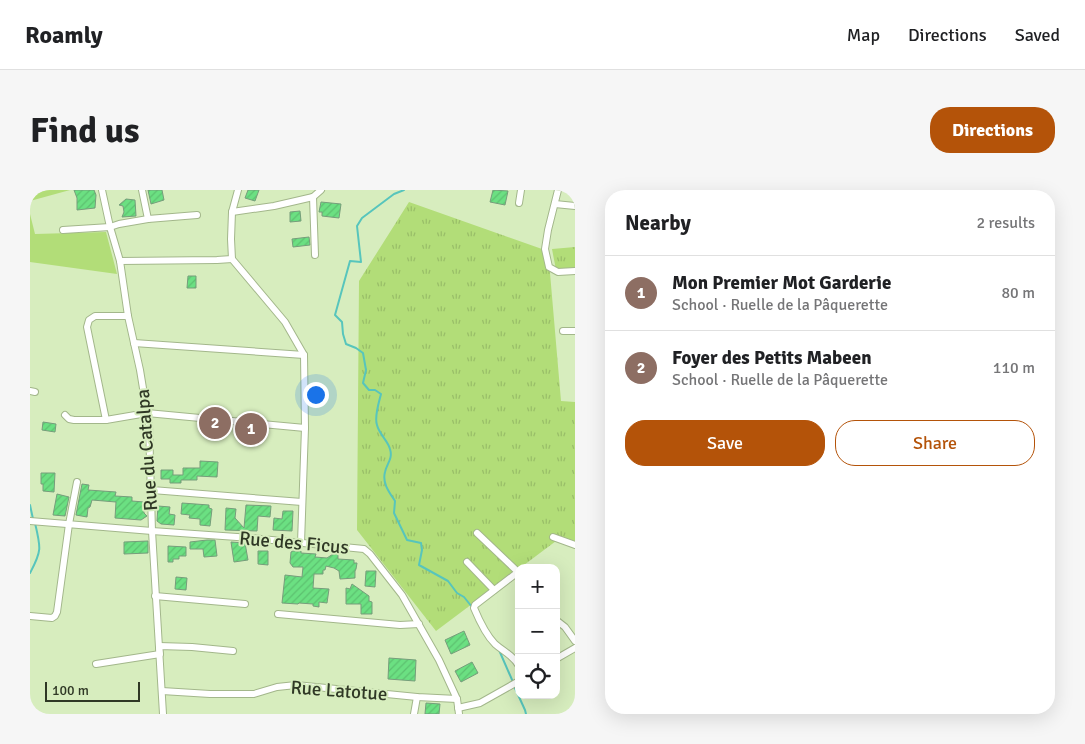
<!DOCTYPE html>
<meta charset="utf-8">
<style>
body{margin:0;font-family:Signika,sans-serif;background:#f6f6f6;color:#202124}
.controls{position:absolute;right:15px;bottom:15px;display:grid;overflow:hidden;border-radius:10px;box-shadow:0 5px 20px #0002}
.controls button{width:45px;height:45px;display:grid;place-items:center;padding:0;border:0;border-bottom:1px solid #e0e0e0;background:#fff;color:#202124;font:25px sans-serif}
.scale{position:absolute;left:15px;bottom:12px;width:95px;box-sizing:border-box;padding-left:5px;border:2px solid #2f3825;border-top:0;font-size:14px;line-height:18px;white-space:nowrap;color:#2f3825;-webkit-text-stroke:4px #d7edbe;paint-order:stroke}
.you{position:absolute;left:285px;top:204px;width:18px;height:18px;margin:-12px;border:4px solid #fff;border-radius:50%;background:#1a73e8;box-shadow:0 0 0 8px #1a73e833}
.badge{display:grid;place-items:center;width:32px;height:32px;border-radius:50%;background:#b45309;color:#fff;font-size:16px;font-weight:700}
.pin{position:absolute;translate:-50% -50%;border:2px solid #fff;box-shadow:0 1px 5px #0006}
.list{margin:0;padding:0;list-style:none}
h2{display:flex;justify-content:space-between;align-items:center;height:65px;margin:0;padding:0 20px;font-size:21px}
h2 small{font-size:16px;font-weight:400;color:#757577}
.list li{display:grid;grid-template-columns:32px 1fr auto;gap:15px;align-items:center;box-sizing:border-box;height:75px;padding:0 20px;border-top:1px solid #e0e0e0}
.list b{display:block;font-size:19px;white-space:nowrap}
.list p{margin:0;font-size:16px;white-space:nowrap;color:#757577}
.list em{font-size:16px;font-style:normal;color:#757577}
.actions{display:flex;gap:10px;padding:15px 20px}
.actions a{flex:1;padding:11px 0;border:1px solid #b45309;border-radius:20px;text-align:center;font-size:18px;color:#b45309}
.actions .main{background:#b45309;color:#fff}
.icon{flex:none;width:28px;height:28px;fill:none;stroke:currentColor;stroke-width:2;stroke-linecap:round;stroke-linejoin:round}
.map{position:relative;flex:none;width:545px;height:524px;overflow:hidden;border-radius:20px}
header{display:flex;align-items:center;gap:30px;box-sizing:border-box;height:70px;padding:0 25px;background:#fff;border-bottom:1px solid #e0e0e0}
header strong{font-size:24px}
nav{display:flex;gap:28px;margin-inline-start:auto;font-size:18px}
.intro{display:flex;align-items:center;justify-content:space-between;box-sizing:border-box;height:120px;padding:0 30px}
h1{margin:0;font-size:35px}
.button{padding:12px 22px;border-radius:20px;background:#b45309;color:#fff;font-size:18px;font-weight:700}
main{display:flex;gap:30px;padding:0 30px}
aside{flex:1;background:#fff;border-radius:20px;box-shadow:0 5px 20px #0002}
.map>svg:first-child{display:block}
</style>
<header>
<strong>Roamly</strong>
<nav><a>Map</a><a>Directions</a><a>Saved</a></nav>
</header>
<div class="intro"><h1>Find us</h1><a class="button">Directions</a></div>
<main>
<div class="map">
<svg width="545" height="524" viewBox="0 0 545 524">
<defs>
<pattern id="grass-tufts" width="24" height="20" patternUnits="userSpaceOnUse" patternTransform="scale(1.25)"><rect width="24" height="20" fill="#b2dd78"/><path d="M3 7l-1-3M5 7V3M7 7l1-3M15 17l-1-3M17 17v-4M19 17l1-3" fill="none" stroke="#99be68"/></pattern>
<pattern id="building-hatch" width="6" height="6" patternUnits="userSpaceOnUse" patternTransform="scale(1.25)"><rect width="6" height="6" fill="#6be082"/><path d="M-1 1l2-2M0 6l6-6M5 7l2-2" fill="none" stroke="#5dc170"/></pattern>
</defs>
<rect width="100%" height="100%" fill="#d7edbe"/>
<g fill="url(#grass-tufts)">
<polygon points="379,12 512,59 520,83 531,211 545,212 545,357 526,351 406,441 327,340 329,91"/>
<polygon points="545,57 545,80 526,80 522,59"/>
</g>
<g fill="#b2dd78">
<polygon points="0,0 40,0 0,11"/>
<polygon points="0,24 5,44 76,42 87,84 0,72"/>
</g>
<g fill="none" stroke-linecap="round" stroke-linejoin="round">
<g stroke="#57c5bc" stroke-width="2">
<path d="M374,0L364,4L332,28L327,36L331,72L320,71L305,125L312,132L313,144L316,154L326,158L333,163L336,180L333,193L339,200H345L351,204C349,212 344,227 347,235C349,244 358,251 360,259C363,269 357,273 355,282C352,293 359,302 365,311L364,323L377,350L391,353L392,360L389,375L418,391L427,403L434,407L442,417"/>
<polyline points="0,315 3,329"/>
<path d="M0,383C12,361 11,358 5,333"/>
<polyline points="469,460 483,492"/>
<polyline points="484,496 495,520 496,524"/>
</g>
</g>
<g fill="url(#building-hatch)" stroke="#769d7b">
<polygon points="44,0 64,0 66,5 65,18 47,20 47,8"/>
<polygon points="118,0 132,0 134,10 121,14"/>
<polygon points="218,0 229,0 225,11 215,8"/>
<polygon points="463,0 478,1 475,15 460,12"/>
<polygon points="96,9 105,10 106,26 92,27 94,22 93,16 89,15"/>
<polygon points="291,12 311,14 309,28 292,26 292,22 289,22"/>
<polygon points="270,21 271,31 260,32 260,22"/>
<polygon points="279,47 280,55 263,57 262,49"/>
<polygon points="158,86 166,86 166,98 157,98"/>
<polygon points="13,232 26,234 25,242 12,240"/>
<polygon points="170,271 188,272 187,287 167,286 167,290 151,290 151,293 140,293 140,289 131,289 131,280 143,280 143,285 153,285 153,278 170,278"/>
<polygon points="11,283 25,283 24,302 13,301 13,294 11,294"/>
<polygon points="52,294 59,295 58,300 86,302 85,306 102,307 102,311 114,312 114,323 117,326 111,330 85,328 86,312 62,310 60,317 58,318 57,327 46,325"/>
<polygon points="27,304 39,307 35,326 23,325"/>
<polygon points="152,313 179,315 179,318 182,319 180,336 170,335 170,329 159,328 160,325 151,324"/>
<polygon points="216,315 241,316 240,327 228,326 227,341 195,340 196,318 206,319 205,328 214,338"/>
<polygon points="128,316 140,317 139,324 145,325 144,335 131,334 127,331"/>
<polygon points="253,321 263,321 262,341 243,340 244,328 252,329"/>
<polygon points="177,350 185,350 187,366 174,367 173,359 160,359 160,352"/>
<polygon points="118,351 118,363 94,364 94,352"/>
<polygon points="201,352 215,353 218,370 204,372"/>
<polygon points="138,356 156,357 156,366 149,366 149,369 143,369 143,372 138,372"/>
<polygon points="228,361 238,361 238,375 228,374"/>
<polygon points="263,361 271,361 271,363 286,364 285,367 297,368 303,364 308,364 308,369 324,370 324,373 327,373 326,379 325,381 325,388 310,389 309,381 304,378 296,376 295,380 293,380 293,384 284,384 283,398 299,399 297,413 289,412 289,417 283,416 283,414 269,413 268,414 252,413 255,385 272,387 273,377 263,377 260,373 261,362"/>
<polygon points="336,381 346,381 345,397 335,396"/>
<polygon points="146,387 157,388 156,400 145,399"/>
<polygon points="322,394 339,406 339,411 342,412 342,424 331,424 331,414 316,414 316,398 320,399"/>
<polygon points="434,441 440,455 421,464 415,450"/>
<polygon points="359,468 386,470 385,491 358,489"/>
<polygon points="442,472 448,483 431,492 425,481"/>
<polygon points="396,513 410,514 409,524 395,524"/>
</g>
<g fill="none" stroke-linecap="round" stroke-linejoin="round">
<g stroke="#a3b78b" stroke-width="8">
<g id="minor">
<polyline points="72,0 80,37 90,71 98,126 110,180 119,235 122,341 133,524"/>
<polyline points="112,0 118,29"/>
<polyline points="208,0 202,22 201,49 202,69 255,132 274,165 275,238 271,353"/>
<polyline points="528,0 518,40 515,59 519,77 528,82 545,81"/>
<polyline points="283,7 285,65"/>
<polyline points="489,13 491,0"/>
<polyline points="525,14 545,16"/>
<polyline points="202,22 244,16 283,7 291,0"/>
<polyline points="33,40 80,37 89,34 118,29 167,25"/>
<polyline points="90,71 187,70 202,69"/>
<polyline points="533,141 545,141"/>
<polyline points="104,153 274,165"/>
<polyline points="0,201 5,202"/>
<polyline points="35,225 39,229 44,230 76,230 117,223 275,238"/>
<polyline points="76,230 57,137 59,130 65,126 98,126"/>
<polyline points="122,300 272,312"/>
<polyline points="0,331 122,341 221,348 334,359 340,364 372,405 409,470 427,509 429,524"/>
<polyline points="447,343 488,382"/>
<polyline points="523,347 545,355"/>
<polyline points="437,372 464,400"/>
<path d="M489,383L488,382L445,415L444,418C449,430 456,445 465,454C474,462 483,465 489,476"/>
<polyline points="125,406 215,414"/>
<polyline points="248,424 370,435 389,434"/>
<polyline points="0,426 22,428 25,426 27,422 39,334 47,292"/>
<polyline points="526,430 535,437 545,451"/>
<polyline points="526,469 545,458"/>
<polyline points="66,474 130,464 129,456 162,457 203,461"/>
<polyline points="132,501 180,504 224,504 247,497 266,495 387,507 427,509"/>
<polyline points="428,518 450,513 489,491"/>
<polyline points="384,524 387,507"/>
</g>
</g>
<use href="#minor" stroke="#fff" stroke-width="6"/>
</g>
<g text-anchor="middle" dominant-baseline="central" stroke-width="4" stroke-linejoin="round" paint-order="stroke">
<g font-size="19" fill="#2f3825" stroke="#d7edbe">
<text transform="translate(117 260) rotate(-94)">Rue du Catalpa</text>
<text transform="translate(264 353) rotate(5)">Rue des Ficus</text>
<text transform="translate(309 501) rotate(4)">Rue Latotue</text>
</g>
</g>
</svg>
<div class="controls">
<button>+</button>
<button>−</button>
<button><svg class="icon" aria-label="locate" viewBox="0 0 24 24"><circle cx="12" cy="12" r="6"/><path d="M12 2v4M12 18v4M2 12h4M18 12h4"/></svg></button>
</div>
<div class="scale">100 m</div>
<div class="you"></div>
<div class="pin badge" style="left:221px;top:239px;background:#8d6e63">1</div>
<div class="pin badge" style="left:185px;top:233px;background:#8d6e63">2</div>
</div>
<aside>
<h2>Nearby<small>2 results</small></h2>
<ul class="list">
<li><span class="badge" style="background:#8d6e63">1</span><div><b>Mon Premier Mot Garderie</b><p>School · Ruelle de la Pâquerette</p></div><em>80 m</em></li>
<li><span class="badge" style="background:#8d6e63">2</span><div><b>Foyer des Petits Mabeen</b><p>School · Ruelle de la Pâquerette</p></div><em>110 m</em></li>
</ul>
<div class="actions"><a class="main">Save</a><a>Share</a></div>
</aside>
</main>
